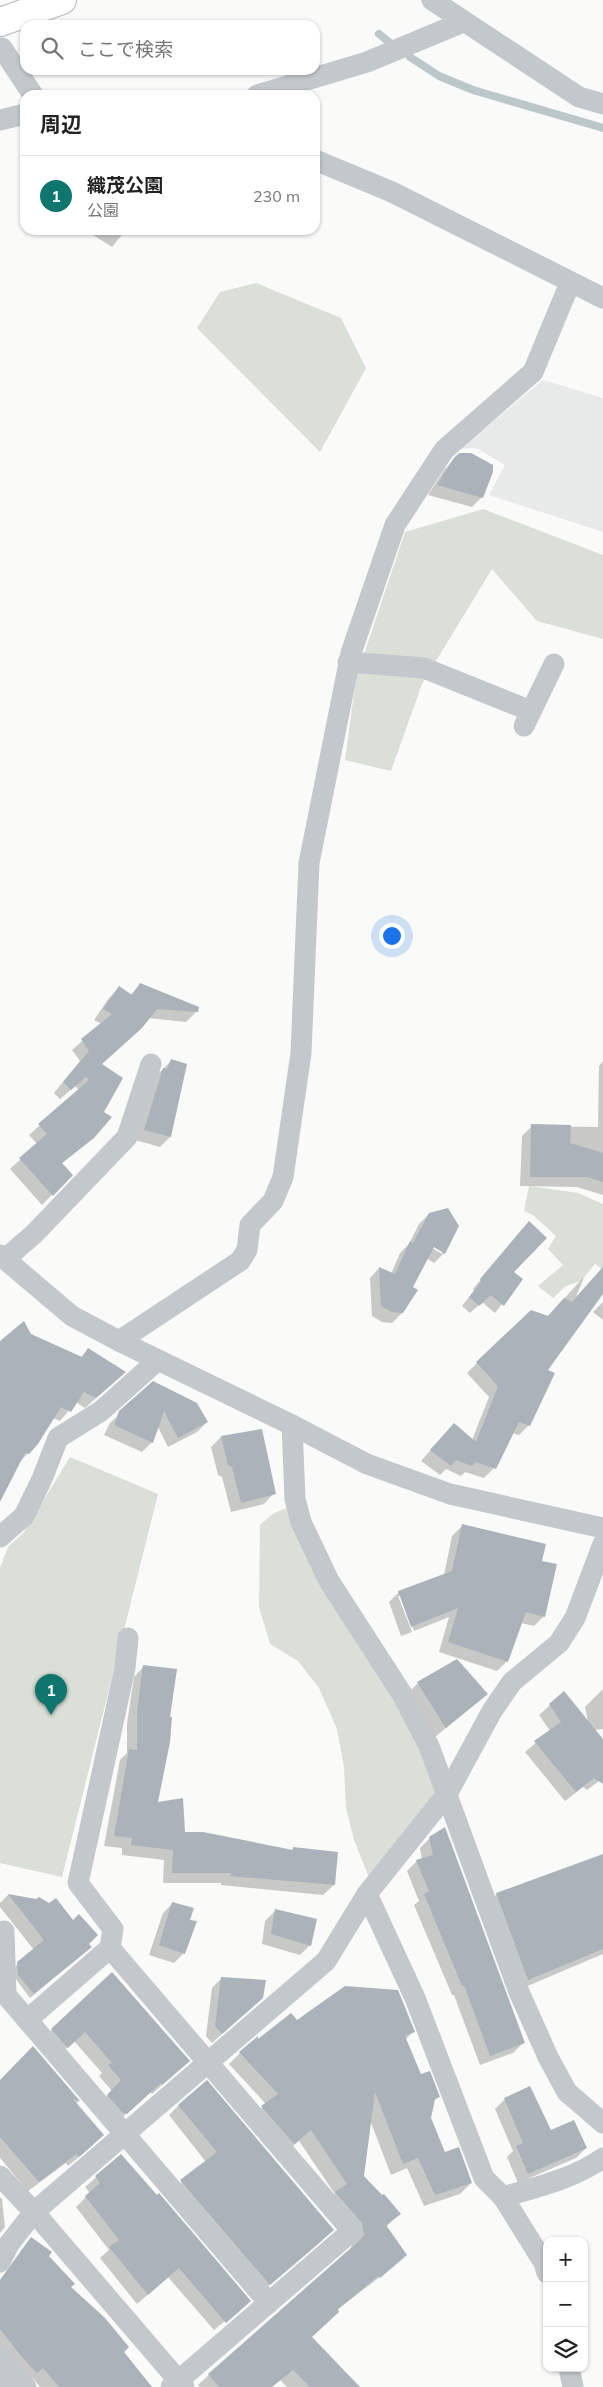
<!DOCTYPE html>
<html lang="ja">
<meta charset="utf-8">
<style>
body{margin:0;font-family:Mulish,"Noto Sans JP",sans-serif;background:#f2f2f2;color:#222}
.controls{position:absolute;right:15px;bottom:15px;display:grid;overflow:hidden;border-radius:10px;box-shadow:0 1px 4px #0004}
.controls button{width:45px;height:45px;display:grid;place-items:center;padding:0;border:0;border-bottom:1px solid #e0e0e0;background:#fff;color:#222;font:25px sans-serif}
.you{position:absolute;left:391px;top:935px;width:18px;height:18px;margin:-12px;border:4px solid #fff;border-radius:50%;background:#1a73e8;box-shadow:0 0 0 8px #1a73e833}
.badge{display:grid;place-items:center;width:32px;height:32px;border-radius:50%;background:#0f766e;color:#fff;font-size:16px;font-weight:700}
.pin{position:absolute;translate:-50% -41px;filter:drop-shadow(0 1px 2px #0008)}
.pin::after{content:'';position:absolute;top:26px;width:18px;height:15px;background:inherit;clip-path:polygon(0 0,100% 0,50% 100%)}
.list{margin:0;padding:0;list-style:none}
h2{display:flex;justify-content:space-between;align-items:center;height:65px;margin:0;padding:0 20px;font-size:21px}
h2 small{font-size:16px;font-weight:400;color:#767676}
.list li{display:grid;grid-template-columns:32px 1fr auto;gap:15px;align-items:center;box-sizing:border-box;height:80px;padding:0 20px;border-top:1px solid #e0e0e0}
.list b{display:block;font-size:19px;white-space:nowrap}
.list p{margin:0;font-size:16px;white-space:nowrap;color:#767676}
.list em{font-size:16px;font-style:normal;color:#767676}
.icon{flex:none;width:28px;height:28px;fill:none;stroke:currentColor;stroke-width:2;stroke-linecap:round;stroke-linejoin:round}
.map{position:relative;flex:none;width:603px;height:2387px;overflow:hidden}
.search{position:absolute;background:#fff;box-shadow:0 1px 4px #0004;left:20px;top:20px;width:300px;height:55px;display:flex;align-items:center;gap:12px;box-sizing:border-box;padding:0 18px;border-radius:15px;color:#767676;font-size:19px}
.panel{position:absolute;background:#fff;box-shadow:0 1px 4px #0004;left:20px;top:90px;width:300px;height:145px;border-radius:15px}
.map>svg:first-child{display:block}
</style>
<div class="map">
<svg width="603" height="2387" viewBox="0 0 603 2387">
<rect width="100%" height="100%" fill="#fafaf8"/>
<polygon fill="#e8e9e9" points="543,380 603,398 603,532 489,495 505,465 476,448 460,449"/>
<g fill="#dadfd7">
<polygon points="256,283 341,318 366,368 320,452 197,328 220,292"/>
<polygon points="483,509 603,555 603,639 537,621 492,569 422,684 391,771 345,760 356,678 405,532"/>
<polygon points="529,1186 578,1193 603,1204 603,1270 595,1264 581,1281 566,1286 553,1298 538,1286 563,1265 548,1249 556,1236 533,1215 524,1211"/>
<polygon points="70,1457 158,1494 62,1877 0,1863 0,1568 8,1547 24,1532"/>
<polygon points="289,1507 424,1749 438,1795 370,1880 354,1840 346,1808 344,1767 337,1729 319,1688 298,1661 270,1644 259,1607 260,1525 274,1513"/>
</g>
<g fill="#0003" fill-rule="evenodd">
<polygon points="85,230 126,230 112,247"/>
<polygon points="454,459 482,497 472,507 428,495 444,470"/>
<polygon points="140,985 196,1012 186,1022 148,1018 100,1064 102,1112 93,1137 61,1164 71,1175 42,1205 10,1169 37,1144 29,1135 79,1090 75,1086 60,1099 54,1093 80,1061 72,1050 102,1024 94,1020 109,998 119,988 130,995"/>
<polygon points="171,1061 170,1137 160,1147 135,1140 153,1079"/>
<polygon points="603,1061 603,1195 577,1187 520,1186 522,1136 532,1126 598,1127 599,1066"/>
<path d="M429,1214L444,1253L434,1263L426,1258L411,1287L402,1313L392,1323L382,1322L372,1316L370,1278L379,1268L391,1274L400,1253L409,1244L419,1224ZM429,1243L442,1251V1254L428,1245Z"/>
<polygon points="521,1231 512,1272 521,1279 495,1313 482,1302 470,1313 462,1306 474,1291 473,1289"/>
<polygon points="603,1267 603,1291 546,1370 529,1425 519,1435 512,1433 494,1468 484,1478 465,1472 461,1476 446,1469 440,1475 421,1461 444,1435 472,1440 489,1397 467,1373 477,1363 547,1317 584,1277 576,1297"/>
<polygon points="603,1302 603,1320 593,1312"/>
<polygon points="30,1334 80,1358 88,1350 114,1382 85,1408 76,1402 60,1421 53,1418 28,1453 18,1464 0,1495 0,1343"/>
<polygon points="153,1383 207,1422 197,1432 168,1447 158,1427 152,1442 142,1452 104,1435 110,1423"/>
<polygon points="261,1431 274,1493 264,1504 231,1512 222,1477 218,1475 211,1447 221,1437"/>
<polygon points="462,1526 541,1562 544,1616 534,1626 521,1623 507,1661 497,1671 439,1652 449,1617 414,1631 401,1596 398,1596 412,1632 401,1636 389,1602 399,1592 444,1575 452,1536"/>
<polygon points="144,1666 157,1803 184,1833 291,1851 294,1848 334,1885 323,1895 221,1885 221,1883 163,1883 164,1860 122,1855 122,1848 104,1846 120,1760 127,1753 127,1723 134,1677"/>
<polygon points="418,1683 487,1694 435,1737 408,1693"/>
<polygon points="603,1689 603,1729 594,1730 603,1741 603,1778 587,1790 583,1787 565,1801 525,1752 550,1731 539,1715 564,1693 588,1722 585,1707"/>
<polygon points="430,1838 523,2043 513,2053 480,2065 454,1995 452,1995 414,1905 419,1901 407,1871 417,1861 422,1860 420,1848"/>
<polygon points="603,1857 603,1954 518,1990 487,1904 497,1894"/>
<polygon points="8,1895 36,1900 90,1947 30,1998 10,1971 34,1950 0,1907 0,1903"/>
<polygon points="173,1903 189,1921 184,1953 174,1963 149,1955 163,1913"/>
<polygon points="275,1911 310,1945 300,1955 262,1944 265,1921"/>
<polygon points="222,1978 262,1998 212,2043 206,2036 212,1988"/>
<polygon points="129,1995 189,2061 152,2094 150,2092 116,2123 98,2105 112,2091 99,2076 102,2073 74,2041 57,2057 42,2040 52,2030"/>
<polygon points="297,2022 413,2032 405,2040 420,2076 438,2097 434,2101 430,2118 445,2154 471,2183 460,2194 424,2206 407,2168 391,2175 370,2120 363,2176 399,2214 386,2227 394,2266 337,2310 310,2338 358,2387 287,2387 244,2344 350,2251 353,2241 325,2204 335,2194 299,2141 282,2155 251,2118 266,2104 229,2064 240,2053 256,2042"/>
<polygon points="33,2048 79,2101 76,2104 93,2145 68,2166 66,2163 28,2191 0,2158 0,2087"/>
<polygon points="505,2099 551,2132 586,2148 576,2158 518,2183 507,2157 513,2151 495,2109"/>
<polygon points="179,2105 323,2240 259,2294 171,2191 206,2162 169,2115"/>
<polygon points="121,2156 249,2301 214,2330 168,2277 137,2304 100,2258 109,2250 76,2207 90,2193 85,2187"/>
<polygon points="0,2197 2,2199 5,2227 0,2233"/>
<polygon points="32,2239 47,2256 70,2288 151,2387 40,2387 32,2377 22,2386 0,2360 0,2311 3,2283 22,2249"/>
<polygon points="234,2352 263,2387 200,2387 198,2385"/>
</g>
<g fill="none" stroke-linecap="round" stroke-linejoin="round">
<g stroke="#bbc7cb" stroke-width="8">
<polyline points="379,34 390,43"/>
<polyline points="410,57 439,76 473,90 603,128"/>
</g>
</g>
<g fill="#aab3b9">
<polygon points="459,453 471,453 493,465 493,472 483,498 437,485 454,458"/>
<polygon points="140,983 199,1007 198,1012 157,1009 142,1028 102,1064 123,1078 104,1112 112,1117 94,1138 62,1163 73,1175 53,1196 19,1158 47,1134 38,1124 89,1080 86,1077 71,1090 63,1082 89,1051 81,1039 112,1014 103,1009 119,986 132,995"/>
<polygon points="171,1059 187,1064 171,1137 144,1130 163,1068 167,1069"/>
<polygon points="531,1124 571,1125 570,1143 603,1153 603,1182 587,1177 530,1177"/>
<polygon points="448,1208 459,1226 445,1254 434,1247 413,1287 418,1290 403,1313 392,1312 381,1306 379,1267 395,1274 410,1241 413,1243 429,1213"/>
<polygon points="529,1221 547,1238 514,1272 523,1279 504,1306 491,1295 479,1306 469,1297 481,1282 480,1279"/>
<polygon points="603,1267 603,1294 548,1370 555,1373 530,1426 519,1422 496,1469 476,1462 472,1466 456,1460 451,1466 430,1450 454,1423 476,1442 498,1386 476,1362 531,1310 548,1316 564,1298 572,1302"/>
<polygon points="24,1321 31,1334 82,1357 88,1348 126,1372 96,1398 84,1392 71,1412 61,1407 38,1444 29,1454 25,1453 0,1502 0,1341"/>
<polygon points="153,1381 197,1403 208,1422 178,1438 164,1411 153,1443 114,1425 119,1411"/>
<polygon points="262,1429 276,1494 241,1503 232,1467 228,1465 221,1436"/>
<polygon points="462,1524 546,1544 542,1561 557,1564 545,1617 526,1612 508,1662 448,1642 458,1608 411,1627 398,1591 452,1571"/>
<polygon points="457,1659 488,1694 446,1728 417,1682"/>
<polygon points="143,1665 177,1669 170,1717 172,1717 170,1742 158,1802 183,1798 185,1832 203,1832 293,1850 293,1847 338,1852 335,1885 230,1876 231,1873 172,1873 173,1850 131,1845 132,1838 114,1836 129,1749 137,1750 137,1712"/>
<polygon points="564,1691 603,1739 603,1784 594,1778 576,1792 534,1741 561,1722 549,1704"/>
<polygon points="445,1827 525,2043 490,2056 464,1985 462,1986 424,1894 429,1891 416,1860 433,1855 429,1837"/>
<polygon points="603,1854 603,1949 528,1980 496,1893"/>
<polygon points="8,1894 36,1899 39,1897 49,1903 56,1898 73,1920 79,1914 98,1935 89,1944 92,1947 34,1994 18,1975 17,1962 44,1940"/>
<polygon points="172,1902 194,1908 190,1920 197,1921 185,1954 159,1945"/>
<polygon points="275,1909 317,1919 311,1946 271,1934"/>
<polygon points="112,1972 190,2061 162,2085 161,2083 127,2114 123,2113 107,2095 121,2080 108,2065 112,2063 85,2032 68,2048 51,2029"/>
<polygon points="221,1977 266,1980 263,1998 222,2034 215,2026"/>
<polygon points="345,1986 398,1990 415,2032 405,2036 421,2074 430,2071 440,2097 435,2099 431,2118 445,2152 459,2147 472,2183 435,2195 418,2158 403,2164 375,2092 364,2176 382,2195 384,2194 401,2214 386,2225 407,2255 380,2278 378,2276 338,2309 339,2312 312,2337 360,2387 310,2387 293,2370 272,2387 219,2387 208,2374 360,2240 364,2235 362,2223 335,2192 347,2184 311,2130 294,2144 261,2106 278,2094 239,2052 258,2036 258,2039 291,2013 297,2020"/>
<polygon points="33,2046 80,2101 73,2099 104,2135 79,2157 76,2154 39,2182 0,2137 0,2080"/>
<polygon points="207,2080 334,2230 270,2285 180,2180 217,2152 178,2105"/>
<polygon points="530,2086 551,2130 574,2120 587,2148 528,2174 516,2146 523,2143 504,2098"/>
<polygon points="121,2154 157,2195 159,2193 251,2301 226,2323 179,2268 148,2295 109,2247 119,2240 85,2196 100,2183 95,2176"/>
<polygon points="31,2237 52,2252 49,2256 75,2284 71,2287 105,2318 129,2347 124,2352 152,2387 59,2387 43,2368 37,2373 22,2357 0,2329 0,2280"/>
</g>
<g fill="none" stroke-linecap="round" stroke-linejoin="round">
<g stroke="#b4b9bd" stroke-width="30">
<polyline id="motorway" points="0,22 62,0"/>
</g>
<g stroke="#c3c8cc" stroke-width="21">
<polyline points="432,0 579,97 603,104"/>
<polyline points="2,48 33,95"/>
<polyline points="257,95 367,62 463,22"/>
<polyline points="0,120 25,114"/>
<polyline points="315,160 392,192 603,298"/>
<polyline points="348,662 424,668 531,711"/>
<polyline points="524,726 554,664"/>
<polyline points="0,1255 72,1316 119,1341 292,1425 367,1464 450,1494 603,1528"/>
<polyline points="5,1259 34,1234 127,1137 151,1064"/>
<polyline points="119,1341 240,1261 247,1250 250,1225 273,1201 283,1177 301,1053 309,863 351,653 395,525 444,450 533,372 570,283"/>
<polyline points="292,1425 295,1499 301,1522 329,1581 402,1694 429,1746 519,1992 548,2057 567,2092 603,2123"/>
<polyline points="0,1537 24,1516 42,1479 58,1438 101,1411 158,1360"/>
<polyline points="367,1894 415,1998 484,2178 503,2197 544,2263 547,2273"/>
<polyline points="4,1931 6,1995 269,2303"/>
<polyline points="110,1948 113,1929 78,1883 125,1668 128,1638"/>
<polyline points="27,2020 110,1948 352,2231 171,2387"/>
<polyline points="0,2176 34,2212 184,2387"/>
<path d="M503,2197C537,2187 573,2179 603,2158"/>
<polyline points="0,2262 9,2244 34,2212 326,1961 367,1894 447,1794 492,1711 512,1682 559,1643 575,1618 603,1544"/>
<polyline points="0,2357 26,2387"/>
<polyline points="569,2368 573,2387"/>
<polyline points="1,2387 15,2375"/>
</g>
<use href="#motorway" stroke="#fff" stroke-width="28"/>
</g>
</svg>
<div class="controls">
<button>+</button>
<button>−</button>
<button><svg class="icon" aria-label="layers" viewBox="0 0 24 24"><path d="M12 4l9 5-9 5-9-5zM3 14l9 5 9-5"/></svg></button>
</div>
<div class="you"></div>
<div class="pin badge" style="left:51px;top:1715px">1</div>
<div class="search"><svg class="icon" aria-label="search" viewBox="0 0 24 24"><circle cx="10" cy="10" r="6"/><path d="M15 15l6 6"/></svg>ここで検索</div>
<section class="panel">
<h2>周辺<small></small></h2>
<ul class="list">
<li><span class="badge">1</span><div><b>織茂公園</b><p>公園</p></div><em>230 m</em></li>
</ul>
</section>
</div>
